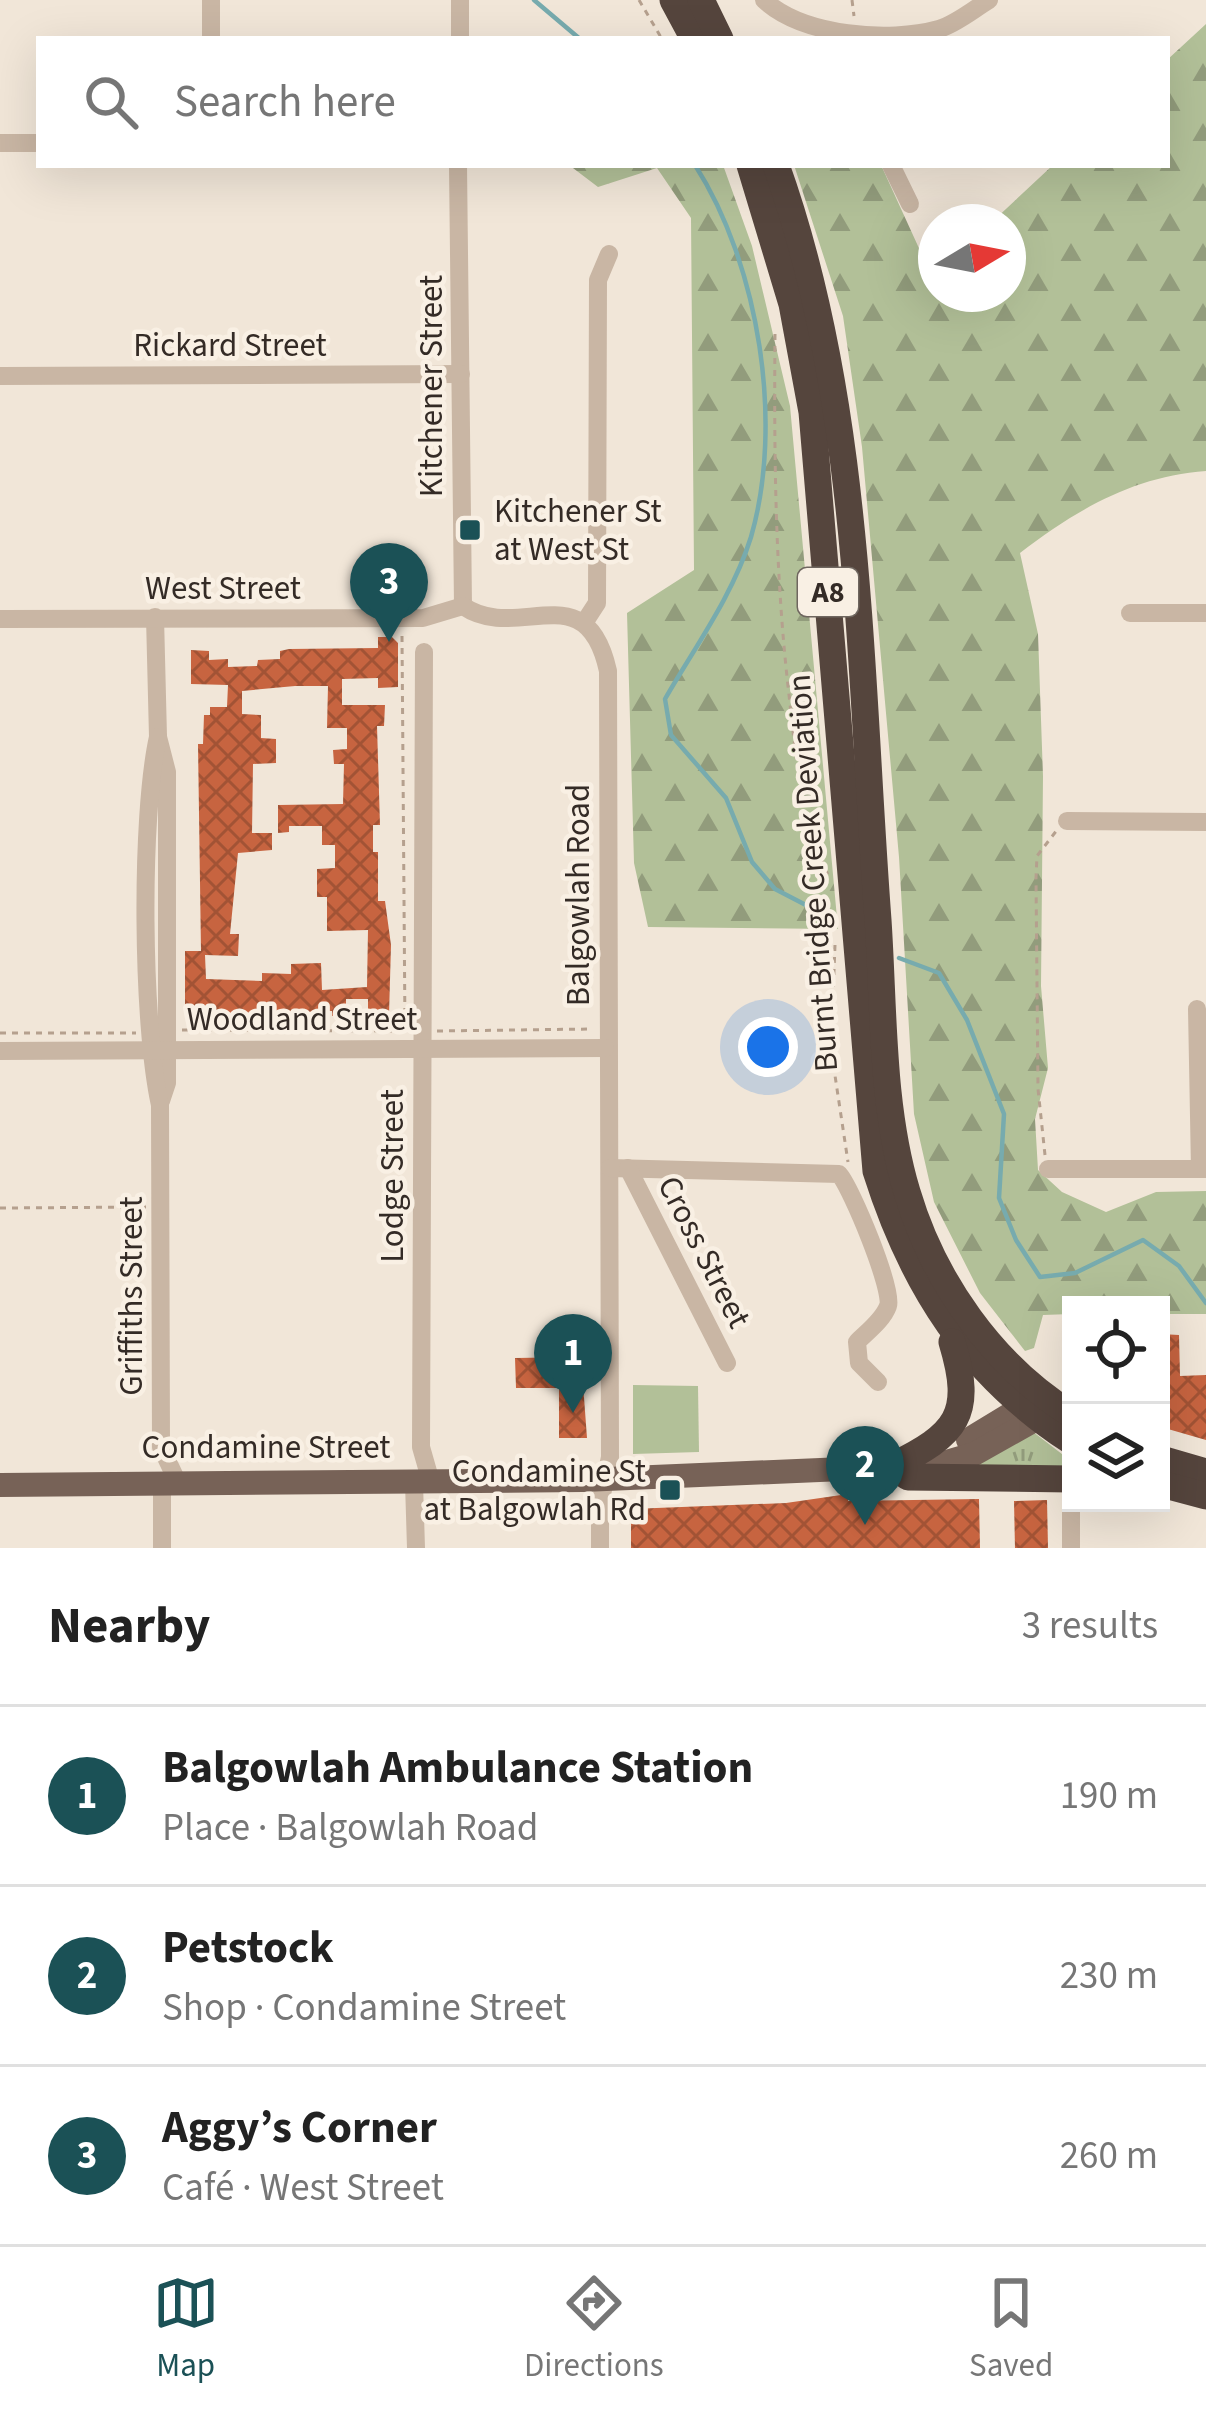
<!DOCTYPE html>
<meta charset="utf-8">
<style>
body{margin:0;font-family:"Source Sans 3",sans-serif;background:#f2f2f2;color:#222}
.controls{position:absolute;right:36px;bottom:36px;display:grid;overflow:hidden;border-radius:0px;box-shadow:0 12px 48px #0002}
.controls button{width:108px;height:108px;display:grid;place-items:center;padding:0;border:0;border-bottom:3px solid #e0e0e0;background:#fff;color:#222;font:60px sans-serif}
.compass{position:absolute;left:918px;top:204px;width:108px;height:108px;border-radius:50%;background:#fff;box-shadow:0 12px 48px #0002;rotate:80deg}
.you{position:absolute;left:768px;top:1047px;width:42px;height:42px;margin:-30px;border:9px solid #fff;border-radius:50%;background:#1a73e8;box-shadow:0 0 0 18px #1a73e833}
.badge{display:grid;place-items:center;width:78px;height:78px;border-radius:50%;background:#1b5156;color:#fff;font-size:39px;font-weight:700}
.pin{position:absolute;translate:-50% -99px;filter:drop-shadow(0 3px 6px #0008)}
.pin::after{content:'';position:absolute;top:63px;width:42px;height:36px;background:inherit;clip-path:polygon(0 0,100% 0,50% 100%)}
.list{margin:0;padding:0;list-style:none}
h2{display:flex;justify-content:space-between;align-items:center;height:156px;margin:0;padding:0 48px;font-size:51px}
h2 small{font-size:39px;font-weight:400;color:#767676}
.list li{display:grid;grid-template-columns:78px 1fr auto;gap:36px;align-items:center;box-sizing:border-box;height:180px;padding:0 48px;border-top:3px solid #e0e0e0}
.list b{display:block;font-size:45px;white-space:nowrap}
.list p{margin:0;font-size:39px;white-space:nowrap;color:#767676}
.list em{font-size:39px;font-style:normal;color:#767676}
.icon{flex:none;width:66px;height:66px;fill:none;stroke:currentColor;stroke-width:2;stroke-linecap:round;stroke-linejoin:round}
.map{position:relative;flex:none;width:1206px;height:1548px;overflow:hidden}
.search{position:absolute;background:#fff;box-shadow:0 12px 48px #0002;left:36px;right:36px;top:36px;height:132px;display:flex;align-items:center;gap:30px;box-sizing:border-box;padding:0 42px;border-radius:0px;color:#767676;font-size:45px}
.sheet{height:696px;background:#fff}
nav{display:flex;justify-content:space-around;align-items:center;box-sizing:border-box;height:168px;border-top:3px solid #e0e0e0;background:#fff;font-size:33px;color:#767676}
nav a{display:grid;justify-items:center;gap:6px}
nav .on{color:#1b5156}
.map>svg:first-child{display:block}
</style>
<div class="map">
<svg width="1206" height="1548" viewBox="0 0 1206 1548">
<defs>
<pattern id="grass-tufts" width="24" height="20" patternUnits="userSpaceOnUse" patternTransform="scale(3)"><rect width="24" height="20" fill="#b2c098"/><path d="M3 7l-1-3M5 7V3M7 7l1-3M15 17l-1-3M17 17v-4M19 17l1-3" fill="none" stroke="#929c7c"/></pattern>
<pattern id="forest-firs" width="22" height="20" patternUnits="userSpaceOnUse" patternTransform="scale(3)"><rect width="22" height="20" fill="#b2c098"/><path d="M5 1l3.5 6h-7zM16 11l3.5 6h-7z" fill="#929c7c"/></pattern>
<pattern id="building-cross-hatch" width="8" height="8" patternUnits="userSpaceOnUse" patternTransform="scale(3)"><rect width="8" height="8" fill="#c76440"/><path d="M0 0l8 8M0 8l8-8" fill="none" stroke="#a25335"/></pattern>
</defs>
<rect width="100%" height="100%" fill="#f1e6d8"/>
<polygon fill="url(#grass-tufts)" points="1032,1431 1071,1461 1071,1472 962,1465"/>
<g fill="url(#forest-firs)">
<path d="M1206,24V471C1134,476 1076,510 1020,553L1038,634L1043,776L1041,986L1048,1068L1035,1119L1038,1170L1062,1192L1106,1212L1156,1192L1206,1191V1314H1161V1305H1071V1314L1043,1315L1034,1348L1025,1351L980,1293L934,1202L914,1114L899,857L862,447L843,316L794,165H881L923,257H936V294H1008V222H992L1053,165H1167V60Z"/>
<polygon points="723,165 752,246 790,406 838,929 648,927 634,863 627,613 694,570 691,218 657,168 598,187 569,165"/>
</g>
<polygon fill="#b2c098" points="633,1385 698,1386 699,1452 633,1454"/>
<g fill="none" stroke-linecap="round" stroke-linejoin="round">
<g stroke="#77abae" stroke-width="4.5">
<polyline points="534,0 580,39"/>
<path d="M695,165C759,265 784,423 751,537C733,595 695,647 665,699L671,735L726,798L752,862L775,889L827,916"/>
<polyline points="899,958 939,973 967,1020 1004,1114 999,1198 1016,1240 1040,1277 1075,1273 1143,1240 1179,1266 1206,1303"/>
</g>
</g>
<g fill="url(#building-cross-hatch)" fill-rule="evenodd">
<path d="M378,637H392L398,643V687L378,688V678L342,679V705H385L384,726H377L380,825H373V852H378V901H385L391,945L389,1015L368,1017V999H346V1011L332,1016V1011H318L254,1018L185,1016V951H201L198,744H203L204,715H210V707H227L228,685L191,684V650L209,651V660L228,659V667L257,666L258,660L280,659V651L289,649L378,648ZM295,686H328L327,728H347V749L333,750L334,764H344L343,804L278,805V833L289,832V826H322V845H335V868L317,869V897H327V931L368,930L367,987L322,990L321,963L291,964V974L262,973V981L206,979L205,955L238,956L239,934H230L238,853L272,850V833H252L253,764L276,763V739L261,738V715L242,714V691Z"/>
<polygon points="1161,1334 1179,1335 1180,1376 1206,1375 1206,1440 1161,1427"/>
<polygon points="581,1357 587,1438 559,1438 559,1388 516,1388 515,1358"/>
<polygon points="848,1494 848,1501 979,1499 980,1548 631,1548 631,1509 786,1503"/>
<polygon points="1047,1500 1048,1548 1015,1548 1014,1501"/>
</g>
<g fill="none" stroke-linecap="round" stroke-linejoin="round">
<g stroke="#b5a08e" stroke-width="3" stroke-dasharray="6 6" stroke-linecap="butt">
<polyline points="639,0 662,39"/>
<polyline points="852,0 854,16"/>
<path d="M775,334C774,452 775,569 788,686C796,756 799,811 828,875"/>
<polyline points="835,945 831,1049 848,1162"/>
<polyline points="182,1030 405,1031 402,635"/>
<polyline points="437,1031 591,1029"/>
<polyline points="0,1033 136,1033"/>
<polyline points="1045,1155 1038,1089 1036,878 1037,856 1057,830"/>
<polyline points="0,1208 146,1207"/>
</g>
<g stroke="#c9b6a4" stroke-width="18">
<polyline points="460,0 460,39"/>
<path d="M764,0C803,36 889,43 939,29C956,24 974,9 989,0"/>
<polyline points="211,39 211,0"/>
<polyline points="0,143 39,143"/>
<polyline points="458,165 463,606"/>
<polyline points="891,165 910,204"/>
<polyline points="0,376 461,374"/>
<path d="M463,606C518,644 586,571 608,671L610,1457L600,1504V1548"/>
<polyline points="1130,613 1206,613"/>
<polyline points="155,617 158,737 167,772 167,1083 161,1101"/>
<polyline points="0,619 423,618 463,606"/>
<polyline points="584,623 597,603 598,280 609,254"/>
<polyline points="424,652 421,1447 431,1482"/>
<path d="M158,737C140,818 142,1024 160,1105L161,1447L178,1483"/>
<polyline points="1067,821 1206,822"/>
<polyline points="1197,1009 1200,1169"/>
<polyline points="0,1051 605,1048"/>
<path d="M610,1168L839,1174C851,1187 894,1291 888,1306C883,1320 867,1332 857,1342L859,1363L878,1382"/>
<polyline points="628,1168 727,1363"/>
<polyline points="1048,1169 1206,1169"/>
<polyline points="414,1483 416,1548"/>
<polyline points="162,1484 162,1548"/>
<polyline points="1071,1503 1071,1548"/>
</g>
<g stroke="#776257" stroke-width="24">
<polyline points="968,1440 1024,1406"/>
<polyline points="0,1485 583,1480 936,1465 974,1454 1038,1418"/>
</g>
<g stroke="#55453d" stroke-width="27">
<polyline points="673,0 694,39"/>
<polyline points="701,0 720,39"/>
<path d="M750,165L792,304L812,412L876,1171C912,1285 969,1375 1071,1441"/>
<path d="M776,165C862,405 859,669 878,920C884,1009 881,1106 907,1192C933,1280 992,1365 1071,1414"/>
<path d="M952,1342C974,1415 957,1434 892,1466L908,1477L1071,1479"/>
<polyline points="1161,1459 1206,1472"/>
<polyline points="1161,1484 1206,1496"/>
</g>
</g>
<g fill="#1b5156" stroke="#f9f0e4" stroke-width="4.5">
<rect x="458" y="518" width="24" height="24" rx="6"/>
<rect x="658" y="1478" width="24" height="24" rx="6"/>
</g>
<g text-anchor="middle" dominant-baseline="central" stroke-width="9" stroke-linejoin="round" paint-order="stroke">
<rect fill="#f9f0e4" stroke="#6f665f" stroke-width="3" x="798" y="568" width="60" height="48" rx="9"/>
<g font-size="30" font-weight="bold" fill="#342b26">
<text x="828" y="592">A8</text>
</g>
<g font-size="33" fill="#342b26" stroke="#f9f0e4">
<text x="230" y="345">Rickard Street</text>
<text transform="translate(431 386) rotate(-90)">Kitchener Street</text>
<text x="223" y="588">West Street</text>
<text transform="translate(813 873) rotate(-94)">Burnt Bridge Creek Deviation</text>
<text transform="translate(578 895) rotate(-90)">Balgowlah Road</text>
<text x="302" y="1019">Woodland Street</text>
<text transform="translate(392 1176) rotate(-90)">Lodge Street</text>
<text transform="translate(704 1252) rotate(63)">Cross Street</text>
<text transform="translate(131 1296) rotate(-90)">Griffiths Street</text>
<text x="266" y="1447">Condamine Street</text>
</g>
<g font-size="33" fill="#342b26" stroke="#f9f0e4" text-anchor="start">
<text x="494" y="511">Kitchener St<tspan x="494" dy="38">at West St</tspan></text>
<text x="646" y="1471" text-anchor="end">Condamine St<tspan x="646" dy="38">at Balgowlah Rd</tspan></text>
</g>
</g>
</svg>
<div class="controls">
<button><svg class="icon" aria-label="locate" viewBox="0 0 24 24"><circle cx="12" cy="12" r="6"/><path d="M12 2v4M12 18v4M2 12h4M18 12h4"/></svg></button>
<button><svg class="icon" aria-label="layers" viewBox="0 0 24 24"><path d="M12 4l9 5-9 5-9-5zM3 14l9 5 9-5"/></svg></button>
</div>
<svg class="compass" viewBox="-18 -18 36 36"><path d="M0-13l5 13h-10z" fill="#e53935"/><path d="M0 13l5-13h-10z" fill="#767676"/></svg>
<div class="you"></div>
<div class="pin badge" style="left:573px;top:1413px">1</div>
<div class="pin badge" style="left:865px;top:1525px">2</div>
<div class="pin badge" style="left:389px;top:642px">3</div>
<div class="search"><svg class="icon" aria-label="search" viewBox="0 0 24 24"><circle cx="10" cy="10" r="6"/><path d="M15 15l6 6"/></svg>Search here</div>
</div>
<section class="sheet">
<h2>Nearby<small>3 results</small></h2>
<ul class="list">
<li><span class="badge">1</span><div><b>Balgowlah Ambulance Station</b><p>Place · Balgowlah Road</p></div><em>190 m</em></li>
<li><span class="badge">2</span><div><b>Petstock</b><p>Shop · Condamine Street</p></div><em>230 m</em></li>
<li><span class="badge">3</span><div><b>Aggy’s Corner</b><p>Café · West Street</p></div><em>260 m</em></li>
</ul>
</section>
<nav>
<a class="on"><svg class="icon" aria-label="map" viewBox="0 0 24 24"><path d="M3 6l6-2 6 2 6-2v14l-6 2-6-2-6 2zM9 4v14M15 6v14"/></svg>Map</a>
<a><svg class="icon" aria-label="directions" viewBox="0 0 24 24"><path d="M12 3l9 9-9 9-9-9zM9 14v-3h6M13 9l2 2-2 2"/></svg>Directions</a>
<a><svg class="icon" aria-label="saved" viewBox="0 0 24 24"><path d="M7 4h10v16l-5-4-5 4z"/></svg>Saved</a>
</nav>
